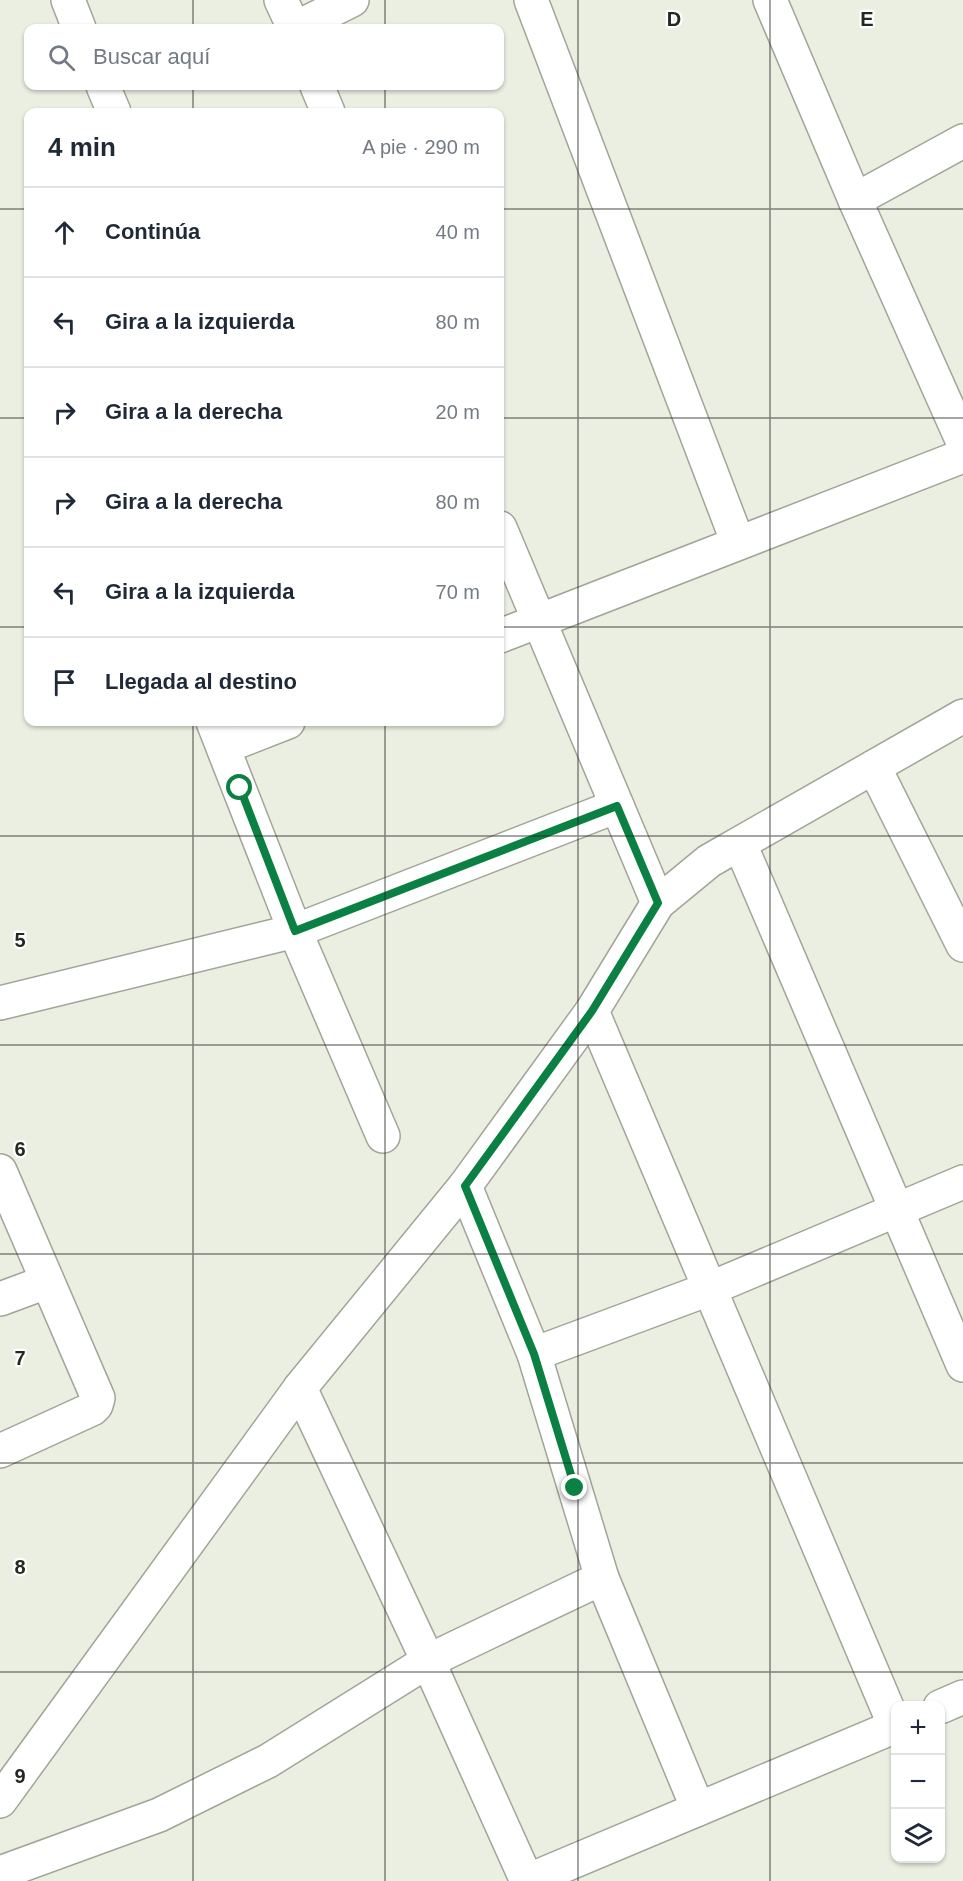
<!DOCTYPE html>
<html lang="es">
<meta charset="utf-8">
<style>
body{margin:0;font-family:Arial,sans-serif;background:#f6f6f7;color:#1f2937}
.controls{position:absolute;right:18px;bottom:18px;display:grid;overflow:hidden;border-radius:12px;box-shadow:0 2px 4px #0004}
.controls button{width:54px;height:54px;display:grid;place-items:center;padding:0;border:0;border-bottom:2px solid #e0e1e3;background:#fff;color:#1f2937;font:30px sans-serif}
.stop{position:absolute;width:18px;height:18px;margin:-14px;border:4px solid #0b8043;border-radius:50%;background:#fff}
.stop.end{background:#0b8043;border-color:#fff;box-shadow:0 2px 6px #0008}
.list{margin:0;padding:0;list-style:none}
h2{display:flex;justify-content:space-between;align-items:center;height:78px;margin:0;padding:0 24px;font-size:26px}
h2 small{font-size:20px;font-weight:400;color:#747a83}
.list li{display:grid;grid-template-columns:39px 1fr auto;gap:18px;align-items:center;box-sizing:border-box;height:90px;padding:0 24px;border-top:2px solid #e0e1e3}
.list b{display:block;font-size:22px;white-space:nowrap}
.list em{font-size:20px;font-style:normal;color:#747a83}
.icon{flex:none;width:33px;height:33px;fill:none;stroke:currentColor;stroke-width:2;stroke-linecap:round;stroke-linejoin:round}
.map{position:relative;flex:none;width:963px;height:1881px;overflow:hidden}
.search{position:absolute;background:#fff;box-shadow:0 2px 4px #0004;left:24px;top:24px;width:480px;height:66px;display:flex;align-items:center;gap:15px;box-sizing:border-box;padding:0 21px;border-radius:12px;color:#747a83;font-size:22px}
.panel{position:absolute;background:#fff;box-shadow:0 2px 4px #0004;left:24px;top:108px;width:480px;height:618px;border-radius:12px}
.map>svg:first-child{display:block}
</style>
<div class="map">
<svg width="963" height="1881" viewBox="0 0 963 1881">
<rect width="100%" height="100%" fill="#ebefe2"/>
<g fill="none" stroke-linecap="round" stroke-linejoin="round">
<g stroke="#a1a598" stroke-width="36">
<g id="minor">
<polyline points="68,0 79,28"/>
<polyline points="281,0 294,28"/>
<polyline points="531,0 738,543"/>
<polyline points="770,0 855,200 963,442"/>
<polyline points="296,28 352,0"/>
<polyline points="103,86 114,112"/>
<polyline points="317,86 328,112"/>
<polyline points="855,200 963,141"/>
<polyline points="500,528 658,903"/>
<polyline points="500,636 963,456"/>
<polyline points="213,722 295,931 383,1136"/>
<polyline points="224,747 288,722"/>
<polyline points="874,767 963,945"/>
<polyline points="740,844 963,1365"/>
<polyline points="0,1003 295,931 617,806"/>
<polyline points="592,1011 895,1726"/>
<polyline points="0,1171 98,1398 96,1405 92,1409 0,1451"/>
<polyline points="465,1186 534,1354 602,1578 698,1809"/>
<polyline points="0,1299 46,1282"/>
<polyline points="534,1354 709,1289 963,1182"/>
<polyline points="300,1388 428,1661 527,1881"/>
<polyline points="940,1707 963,1697"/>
<polyline points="0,1801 300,1388 465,1186 592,1011 658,903 709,861 963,716"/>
<polyline points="0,1873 159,1815 268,1761 428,1661 602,1578"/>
<polyline points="527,1881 896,1726"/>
</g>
</g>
<use href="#minor" stroke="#fff" stroke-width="33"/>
</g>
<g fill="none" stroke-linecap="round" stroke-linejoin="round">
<polyline stroke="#0b8043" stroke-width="8" points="240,788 295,931 617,806 658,903 592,1011 465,1186 534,1354 575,1488"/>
</g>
<path fill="none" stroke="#262722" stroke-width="1.5" stroke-opacity="0.55" d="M193,0V28M385,0V28M578,0V1881M770,0V1881M193,86V112M385,86V112M0,209H28M500,209H963M0,418H28M500,418H963M0,627H28M500,627H963M193,722V1881M385,722V1881M0,836H963M0,1045H963M0,1254H963M0,1463H963M0,1672H963"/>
<g font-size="20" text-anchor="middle" font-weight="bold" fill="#262722" stroke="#fff" stroke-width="4.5" stroke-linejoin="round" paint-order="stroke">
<text x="674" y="26">D</text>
<text x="867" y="26">E</text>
<text x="20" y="947">5</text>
<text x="20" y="1156">6</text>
<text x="20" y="1365">7</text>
<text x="20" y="1574">8</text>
<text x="20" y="1783">9</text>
</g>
</svg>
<div class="controls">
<button>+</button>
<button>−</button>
<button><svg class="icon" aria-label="layers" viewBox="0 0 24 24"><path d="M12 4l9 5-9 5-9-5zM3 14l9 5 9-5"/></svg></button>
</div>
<div class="stop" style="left:240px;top:788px"></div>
<div class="stop end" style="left:575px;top:1488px"></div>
<div class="search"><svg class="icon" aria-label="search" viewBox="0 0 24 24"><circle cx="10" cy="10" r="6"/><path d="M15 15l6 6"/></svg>Buscar aquí</div>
<section class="panel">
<h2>4 min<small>A pie · 290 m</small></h2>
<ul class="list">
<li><svg class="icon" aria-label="ahead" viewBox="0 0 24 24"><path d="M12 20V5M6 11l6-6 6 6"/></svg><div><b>Continúa</b></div><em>40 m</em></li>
<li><svg class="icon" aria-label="left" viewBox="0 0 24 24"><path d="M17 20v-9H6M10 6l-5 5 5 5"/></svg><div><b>Gira a la izquierda</b></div><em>80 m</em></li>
<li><svg class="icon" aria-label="right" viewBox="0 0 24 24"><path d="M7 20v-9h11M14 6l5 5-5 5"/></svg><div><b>Gira a la derecha</b></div><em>20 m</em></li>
<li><svg class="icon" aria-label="right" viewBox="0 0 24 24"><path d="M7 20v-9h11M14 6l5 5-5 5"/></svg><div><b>Gira a la derecha</b></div><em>80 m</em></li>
<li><svg class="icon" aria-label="left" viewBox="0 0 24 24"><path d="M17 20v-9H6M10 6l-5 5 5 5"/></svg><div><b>Gira a la izquierda</b></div><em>70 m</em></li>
<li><svg class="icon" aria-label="arrive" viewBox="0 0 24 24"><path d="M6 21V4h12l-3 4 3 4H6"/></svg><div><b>Llegada al destino</b></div></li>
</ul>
</section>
</div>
